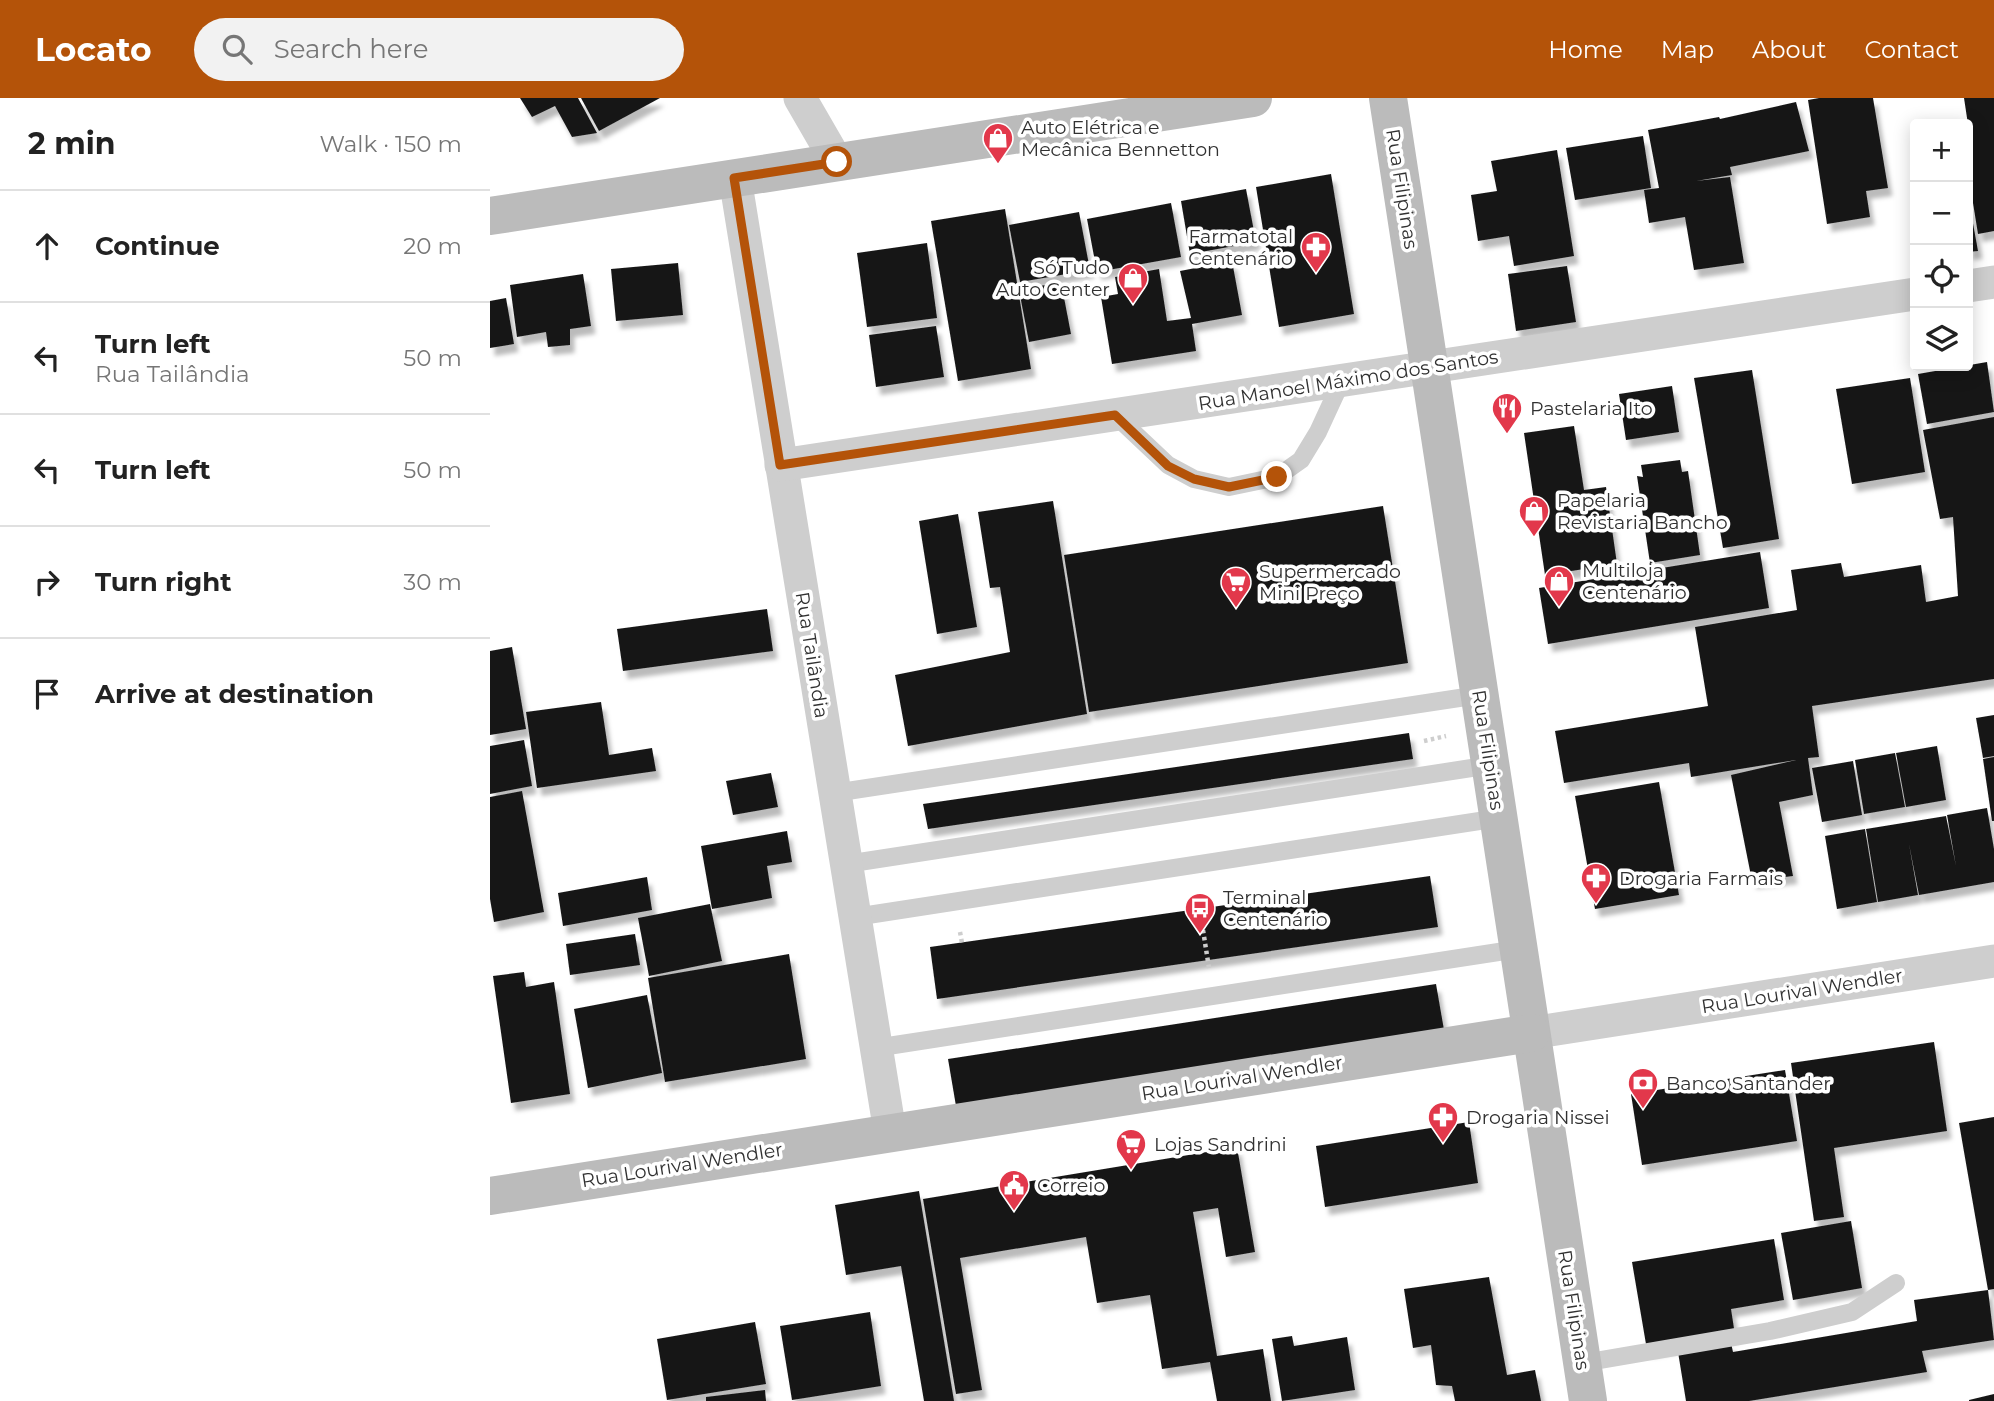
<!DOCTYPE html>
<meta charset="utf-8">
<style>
body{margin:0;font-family:Montserrat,sans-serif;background:#f2f2f2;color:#222}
.controls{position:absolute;right:21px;top:21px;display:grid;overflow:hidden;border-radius:7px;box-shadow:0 4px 18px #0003}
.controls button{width:63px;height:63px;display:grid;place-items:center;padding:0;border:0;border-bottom:2px solid #e0e0e0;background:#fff;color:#222;font:35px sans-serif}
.stop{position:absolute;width:21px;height:21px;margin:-16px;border:5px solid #b45309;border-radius:50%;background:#fff}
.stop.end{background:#b45309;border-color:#fff;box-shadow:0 2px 7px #0008}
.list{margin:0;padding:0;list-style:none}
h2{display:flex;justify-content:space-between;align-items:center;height:91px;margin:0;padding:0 28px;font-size:30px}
h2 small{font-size:23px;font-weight:400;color:#767676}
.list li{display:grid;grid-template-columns:46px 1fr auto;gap:21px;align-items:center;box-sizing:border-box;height:112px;padding:0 28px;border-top:2px solid #e0e0e0}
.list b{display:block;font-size:26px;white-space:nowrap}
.list p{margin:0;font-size:23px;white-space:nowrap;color:#767676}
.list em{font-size:23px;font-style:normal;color:#767676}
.icon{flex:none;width:38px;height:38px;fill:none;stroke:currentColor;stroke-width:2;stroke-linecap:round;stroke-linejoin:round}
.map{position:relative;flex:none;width:1504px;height:1303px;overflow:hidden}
header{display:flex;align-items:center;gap:42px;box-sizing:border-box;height:98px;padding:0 35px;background:#b45309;color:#fff}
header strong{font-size:33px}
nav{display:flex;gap:38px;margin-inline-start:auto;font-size:24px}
.search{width:490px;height:63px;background:#f2f2f2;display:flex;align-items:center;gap:18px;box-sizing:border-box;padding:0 24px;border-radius:38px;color:#767676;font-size:26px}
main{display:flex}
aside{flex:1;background:#fff}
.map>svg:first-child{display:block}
</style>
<header>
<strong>Locato</strong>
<div class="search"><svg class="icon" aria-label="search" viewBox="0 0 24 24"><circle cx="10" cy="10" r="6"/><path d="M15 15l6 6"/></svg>Search here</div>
<nav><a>Home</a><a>Map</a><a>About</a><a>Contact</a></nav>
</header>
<main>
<aside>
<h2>2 min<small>Walk · 150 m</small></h2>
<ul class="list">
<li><svg class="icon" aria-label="ahead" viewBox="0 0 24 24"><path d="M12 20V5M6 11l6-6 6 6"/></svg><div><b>Continue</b></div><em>20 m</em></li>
<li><svg class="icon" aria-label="left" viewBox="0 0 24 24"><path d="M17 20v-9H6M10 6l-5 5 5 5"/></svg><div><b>Turn left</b><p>Rua Tailândia</p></div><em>50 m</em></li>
<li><svg class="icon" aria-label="left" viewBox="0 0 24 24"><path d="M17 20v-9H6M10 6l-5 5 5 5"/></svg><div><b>Turn left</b></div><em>50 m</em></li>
<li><svg class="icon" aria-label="right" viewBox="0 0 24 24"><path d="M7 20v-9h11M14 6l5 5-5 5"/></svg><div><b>Turn right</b></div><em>30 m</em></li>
<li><svg class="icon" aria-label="arrive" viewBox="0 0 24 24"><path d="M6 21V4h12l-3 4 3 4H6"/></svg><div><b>Arrive at destination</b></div></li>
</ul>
</aside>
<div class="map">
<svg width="1504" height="1303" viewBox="0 0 1504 1303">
<defs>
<filter id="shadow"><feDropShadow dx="4.5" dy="8" stdDeviation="2" flood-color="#0004"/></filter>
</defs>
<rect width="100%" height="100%" fill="#fff"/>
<g fill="#181818" filter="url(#shadow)">
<polygon points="30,0 88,0 107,35 82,39 65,8 42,19"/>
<polygon points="91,0 170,0 109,33"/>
<polygon points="1329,0 1383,0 1398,90 1376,93 1380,119 1337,126 1318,2"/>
<polygon points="1474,0 1504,0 1504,133 1488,136 1478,74 1479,33"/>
<polygon points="1306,4 1319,53 1240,69 1242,77 1206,83 1240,79 1254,165 1204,172 1195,119 1159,125 1154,92 1169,90 1158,32 1229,19 1230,21"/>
<polygon points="1153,38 1161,90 1085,102 1076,50"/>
<polygon points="1067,52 1084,158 1024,168 1019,138 988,143 981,97 1007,93 1001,63"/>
<polygon points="841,76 864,216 789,229 766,89"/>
<polygon points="756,91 766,144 700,156 691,103"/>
<polygon points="1478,98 1488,153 1478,154"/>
<polygon points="681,105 691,159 607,174 597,121"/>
<polygon points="515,111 541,271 468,283 441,123"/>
<polygon points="589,114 600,172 530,184 519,127"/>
<polygon points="437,145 447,220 377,229 367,155"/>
<polygon points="742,163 752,217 702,226 706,253 622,266 611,199 628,196 625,179 669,171 677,223 701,220 690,173"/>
<polygon points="188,165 193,217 126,223 121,171"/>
<polygon points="1077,168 1086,224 1026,233 1018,176"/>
<polygon points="93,176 101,228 80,231 80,247 58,249 56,234 27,239 20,187"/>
<polygon points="571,184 581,236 539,244 529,192"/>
<polygon points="16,200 24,246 0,250 0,203"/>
<polygon points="446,228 454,279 386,289 379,237"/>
<polygon points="1497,264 1504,314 1437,326 1428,276"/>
<polygon points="1262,272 1289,441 1233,450 1204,280"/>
<polygon points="1420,280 1435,374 1362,386 1346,291"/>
<polygon points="1182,288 1189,334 1136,342 1129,296"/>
<polygon points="1504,319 1504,581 1322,608 1329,659 1318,660 1323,697 1289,704 1303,778 1262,783 1241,677 1306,662 1201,679 1199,665 1074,685 1065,633 1218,608 1205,529 1307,512 1301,472 1351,465 1354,479 1431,467 1436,504 1468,498 1463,419 1450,421 1433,332"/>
<polygon points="1084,328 1094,392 1116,389 1127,466 1055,477 1034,335"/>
<polygon points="1190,362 1192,374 1198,373 1210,457 1160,465 1147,378 1153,379 1151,367"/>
<polygon points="563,403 597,616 418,648 405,577 520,554 510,489 500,490 488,414"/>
<polygon points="893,408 918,565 599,614 574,457"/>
<polygon points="468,416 487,529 447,536 429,423"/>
<polygon points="1270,454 1279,510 1058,546 1049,490"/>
<polygon points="277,511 283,553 133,573 127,531"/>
<polygon points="22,549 36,631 0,637 0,553"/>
<polygon points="111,604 119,657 162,650 166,673 47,690 36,614"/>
<polygon points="1504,617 1504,658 1493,660 1486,620"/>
<polygon points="919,635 923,661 438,731 433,706"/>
<polygon points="34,642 42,688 0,696 0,648"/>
<polygon points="1447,648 1456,702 1416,709 1406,655"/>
<polygon points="1405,655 1415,709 1374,716 1365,662"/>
<polygon points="1504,659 1504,723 1502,723 1493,661"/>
<polygon points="1363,663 1372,717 1332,724 1322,670"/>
<polygon points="281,675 288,709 243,717 236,683"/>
<polygon points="1169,684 1189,797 1105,811 1085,698"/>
<polygon points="32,693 54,814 4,824 0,801 0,699"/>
<polygon points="1497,710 1504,751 1504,784 1429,797 1419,746 1428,797 1388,804 1376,731 1456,718 1466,768 1457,717"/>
<polygon points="1375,731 1387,804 1347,811 1335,738"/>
<polygon points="297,733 302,764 277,768 282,800 222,811 211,748"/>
<polygon points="940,778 948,829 447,901 440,849"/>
<polygon points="157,779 162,812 73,828 68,795"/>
<polygon points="220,806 232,863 159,878 148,820"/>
<polygon points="145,836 150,867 80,877 76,846"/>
<polygon points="299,856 316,961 175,984 158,880"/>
<polygon points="34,874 36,889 64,884 80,996 21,1005 3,878"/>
<polygon points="946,886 954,932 466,1008 458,961"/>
<polygon points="157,897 172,975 98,990 84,911"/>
<polygon points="1444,944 1457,1033 1344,1050 1354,1119 1324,1123 1301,965"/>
<polygon points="1295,972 1307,1043 1152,1067 1141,996"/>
<polygon points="1504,1019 1504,1191 1498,1192 1504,1242 1432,1253 1437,1274 1259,1303 1196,1303 1188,1254 1241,1245 1243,1254 1427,1223 1424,1202 1498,1192 1469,1025"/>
<polygon points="979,1024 988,1085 835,1109 826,1048"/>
<polygon points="747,1049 765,1154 736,1159 728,1110 703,1114 727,1258 773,1251 781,1303 727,1303 720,1264 672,1271 660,1197 607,1205 596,1139 470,1160 492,1292 466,1296 433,1101"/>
<polygon points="429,1093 464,1303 434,1303 411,1168 356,1177 345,1107"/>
<polygon points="1361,1123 1372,1190 1303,1202 1291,1135"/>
<polygon points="1284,1141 1294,1202 1241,1211 1245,1237 1157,1252 1142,1164"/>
<polygon points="999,1179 1017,1277 1045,1272 1051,1303 965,1303 962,1288 946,1287 941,1247 923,1250 914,1191"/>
<polygon points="380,1214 391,1288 302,1302 290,1228"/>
<polygon points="265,1224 276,1286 177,1302 167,1241"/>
<polygon points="802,1238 804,1248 857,1239 865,1292 792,1303 782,1241"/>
<polygon points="275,1292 276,1303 216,1303 216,1299"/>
<polygon points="1504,1296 1504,1303 1479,1303 1479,1302"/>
</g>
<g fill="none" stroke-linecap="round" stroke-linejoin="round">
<g stroke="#cecece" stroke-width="4.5" stroke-dasharray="3.5 3.5" stroke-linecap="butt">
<polyline points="934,643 956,638"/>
<polyline points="713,832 719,870"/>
<polyline points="470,834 472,845"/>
</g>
<g stroke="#cecece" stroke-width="18">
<polyline points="625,317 678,367 704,381 739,389 787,379 811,362 828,334 852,282"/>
<polyline points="344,695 989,597"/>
<polyline points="356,766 1001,667"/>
<polyline points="365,819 1009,720"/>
<polyline points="385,950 1028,851"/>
<polyline points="1093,1265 1280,1233 1362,1214 1406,1185"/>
</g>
<g stroke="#cecece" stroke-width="33">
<polyline points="310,0 347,64"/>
<polyline points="245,80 400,1034"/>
<polyline points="1478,188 1504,184"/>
<polyline points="291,367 1425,196"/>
<polyline points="1041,935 1504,863"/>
</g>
<g stroke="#bbb" stroke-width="38">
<polyline points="898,0 1098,1303"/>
<polyline points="0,118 763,0"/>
<polyline points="0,1098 1041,935"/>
</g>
</g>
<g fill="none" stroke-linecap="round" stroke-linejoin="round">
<polyline stroke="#b45309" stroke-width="9" points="347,64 244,80 290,367 625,317 678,368 704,381 739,389 787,379"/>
</g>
<defs>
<g id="shop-pin" transform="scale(1.575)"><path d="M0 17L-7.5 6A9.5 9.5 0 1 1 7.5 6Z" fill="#e2384b" stroke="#fff"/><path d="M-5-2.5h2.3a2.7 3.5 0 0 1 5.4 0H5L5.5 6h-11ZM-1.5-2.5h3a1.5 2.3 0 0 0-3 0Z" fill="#fff"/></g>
<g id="pharmacy-pin" transform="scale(1.575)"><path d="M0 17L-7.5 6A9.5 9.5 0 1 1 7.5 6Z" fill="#e2384b" stroke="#fff"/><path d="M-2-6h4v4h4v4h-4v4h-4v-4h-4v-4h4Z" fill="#fff"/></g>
<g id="restaurant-pin" transform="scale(1.575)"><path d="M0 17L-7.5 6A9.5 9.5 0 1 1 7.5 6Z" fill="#e2384b" stroke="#fff"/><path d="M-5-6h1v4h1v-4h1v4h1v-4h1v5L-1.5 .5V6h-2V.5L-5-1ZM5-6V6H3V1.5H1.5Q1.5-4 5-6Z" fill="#fff"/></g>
<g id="supermarket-pin" transform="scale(1.575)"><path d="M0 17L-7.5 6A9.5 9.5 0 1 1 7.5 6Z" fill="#e2384b" stroke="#fff"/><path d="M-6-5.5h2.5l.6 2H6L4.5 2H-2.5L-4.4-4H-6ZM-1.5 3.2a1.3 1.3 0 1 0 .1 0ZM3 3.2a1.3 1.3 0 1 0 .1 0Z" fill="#fff"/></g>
<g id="bus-pin" transform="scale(1.575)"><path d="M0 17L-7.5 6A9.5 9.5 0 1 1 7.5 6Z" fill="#e2384b" stroke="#fff"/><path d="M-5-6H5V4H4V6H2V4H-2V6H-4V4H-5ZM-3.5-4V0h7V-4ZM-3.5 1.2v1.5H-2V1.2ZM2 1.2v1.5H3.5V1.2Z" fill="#fff"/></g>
<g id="bank-pin" transform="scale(1.575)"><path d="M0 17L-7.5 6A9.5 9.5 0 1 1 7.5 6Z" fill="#e2384b" stroke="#fff"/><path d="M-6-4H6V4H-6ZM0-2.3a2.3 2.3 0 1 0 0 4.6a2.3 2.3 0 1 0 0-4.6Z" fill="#fff"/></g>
<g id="civic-pin" transform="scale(1.575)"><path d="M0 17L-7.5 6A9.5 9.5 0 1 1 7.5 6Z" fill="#e2384b" stroke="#fff"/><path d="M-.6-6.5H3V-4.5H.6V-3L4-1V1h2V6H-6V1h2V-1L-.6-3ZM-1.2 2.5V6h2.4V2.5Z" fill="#fff"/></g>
</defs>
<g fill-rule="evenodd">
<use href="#shop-pin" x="508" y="40"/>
<use href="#pharmacy-pin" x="826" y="149"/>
<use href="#shop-pin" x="643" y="180"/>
<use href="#restaurant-pin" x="1017" y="310"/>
<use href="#shop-pin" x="1044" y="413"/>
<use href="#shop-pin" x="1069" y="483"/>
<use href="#supermarket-pin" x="746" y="484"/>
<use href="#pharmacy-pin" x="1106" y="780"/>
<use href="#bus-pin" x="710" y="810"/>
<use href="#bank-pin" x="1153" y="985"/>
<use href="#pharmacy-pin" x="953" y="1019"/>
<use href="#supermarket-pin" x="641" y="1046"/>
<use href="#civic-pin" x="524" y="1087"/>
</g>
<g text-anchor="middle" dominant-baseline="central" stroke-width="7" stroke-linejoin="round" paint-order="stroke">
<g font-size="19" fill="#313131" stroke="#fff" text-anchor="start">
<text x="531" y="29">Auto Elétrica e<tspan x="531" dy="22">Mecânica Bennetton</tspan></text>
<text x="803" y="138" text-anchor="end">Farmatotal<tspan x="803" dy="22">Centenário</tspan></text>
<text x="620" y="169" text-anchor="end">Só Tudo<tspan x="620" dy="22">Auto Center</tspan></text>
<text x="1040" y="310">Pastelaria Ito</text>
<text x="1067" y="402">Papelaria<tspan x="1067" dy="22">Revistaria Bancho</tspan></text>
<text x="1092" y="472">Multiloja<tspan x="1092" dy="22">Centenário</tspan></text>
<text x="769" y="473">Supermercado<tspan x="769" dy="22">Mini Preço</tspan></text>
<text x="1129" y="780">Drogaria Farmais</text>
<text x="733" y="799">Terminal<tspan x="733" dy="22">Centenário</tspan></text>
<text x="1176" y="985">Banco Santander</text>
<text x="976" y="1019">Drogaria Nissei</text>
<text x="664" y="1046">Lojas Sandrini</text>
<text x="547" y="1087">Correio</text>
</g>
<g font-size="19" fill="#313131" stroke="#fff">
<text transform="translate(912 91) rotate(81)">Rua Filipinas</text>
<text transform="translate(858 282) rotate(-9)">Rua Manoel Máximo dos Santos</text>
<text transform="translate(322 557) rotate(81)">Rua Tailândia</text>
<text transform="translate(998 652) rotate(81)">Rua Filipinas</text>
<text transform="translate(1312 893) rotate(-9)">Rua Lourival Wendler</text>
<text transform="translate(752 980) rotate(-9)">Rua Lourival Wendler</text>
<text transform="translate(192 1067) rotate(-9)">Rua Lourival Wendler</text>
<text transform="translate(1084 1212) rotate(81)">Rua Filipinas</text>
</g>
</g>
</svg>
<div class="controls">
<button>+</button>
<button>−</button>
<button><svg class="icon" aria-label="locate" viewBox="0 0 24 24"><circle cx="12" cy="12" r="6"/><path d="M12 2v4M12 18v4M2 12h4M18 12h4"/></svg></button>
<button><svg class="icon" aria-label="layers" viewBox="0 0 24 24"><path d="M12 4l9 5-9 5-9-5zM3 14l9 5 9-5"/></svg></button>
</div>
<div class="stop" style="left:347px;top:64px"></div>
<div class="stop end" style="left:787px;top:379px"></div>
</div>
</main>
